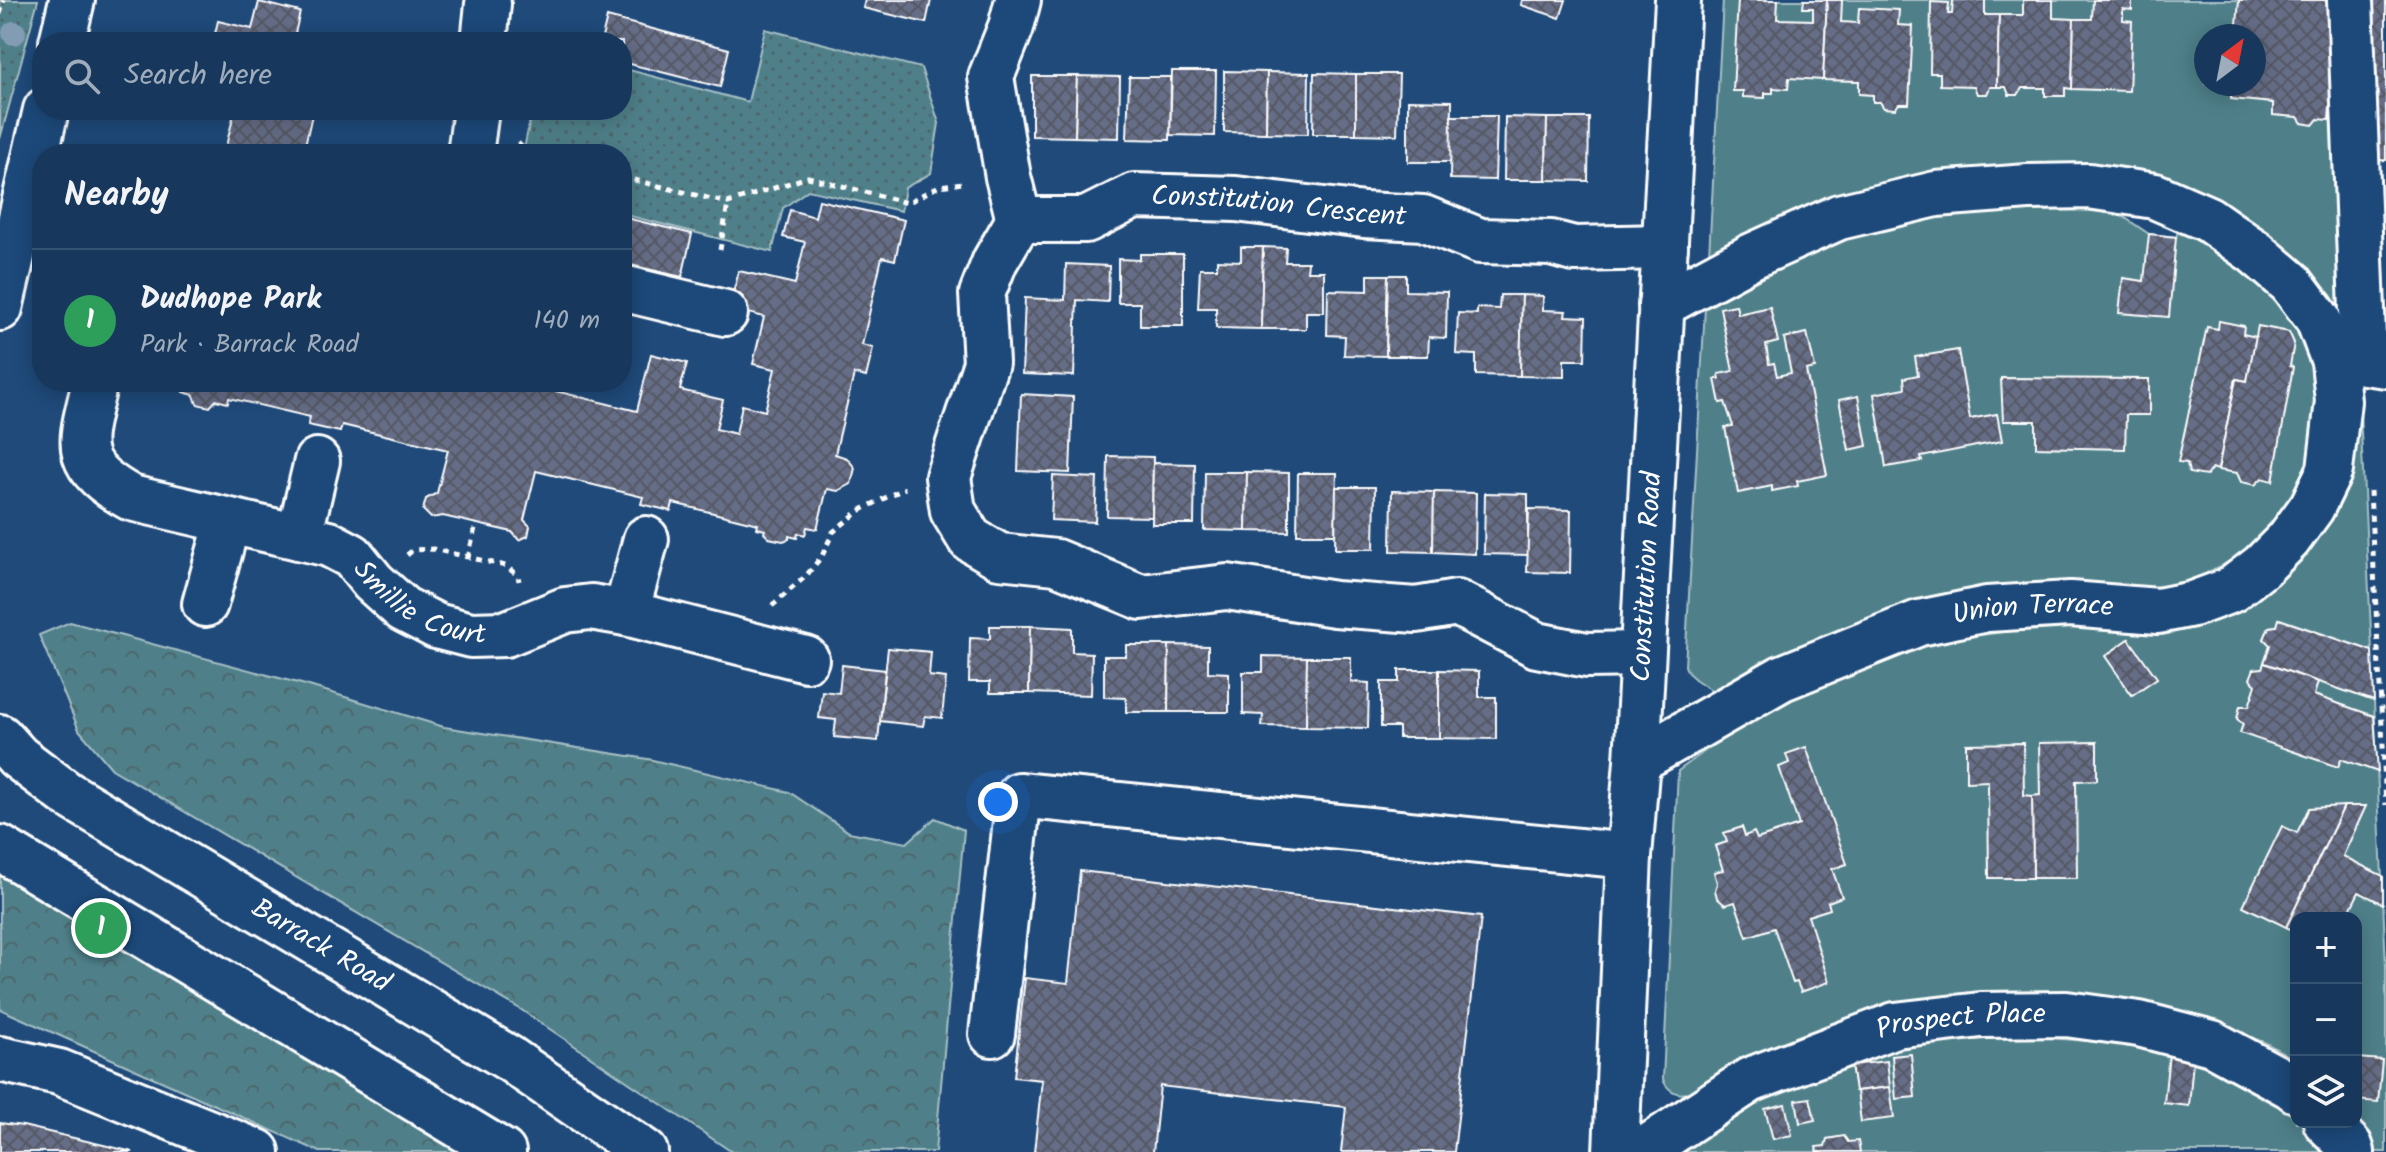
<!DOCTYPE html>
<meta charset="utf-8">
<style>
body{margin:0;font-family:Kalam,sans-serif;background:#244365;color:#f1f3f6}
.controls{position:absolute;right:24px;bottom:24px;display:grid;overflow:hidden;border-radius:16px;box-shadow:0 4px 20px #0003}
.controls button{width:72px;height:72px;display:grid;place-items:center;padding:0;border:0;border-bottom:2px solid #365272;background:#17385c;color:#f1f3f6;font:40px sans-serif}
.compass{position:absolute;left:2194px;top:24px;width:72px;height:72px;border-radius:50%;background:#17385c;box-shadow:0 4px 20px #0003;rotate:32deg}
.you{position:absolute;left:998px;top:802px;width:28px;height:28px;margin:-20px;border:6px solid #fff;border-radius:50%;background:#1a73e8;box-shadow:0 0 0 12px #1a73e833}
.badge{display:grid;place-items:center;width:52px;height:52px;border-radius:50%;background:#ffd166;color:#fff;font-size:26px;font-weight:700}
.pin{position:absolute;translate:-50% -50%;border:4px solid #fff;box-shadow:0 2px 8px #0006}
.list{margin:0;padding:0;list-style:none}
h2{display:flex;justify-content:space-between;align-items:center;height:104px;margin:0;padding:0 32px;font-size:34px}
h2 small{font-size:26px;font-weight:400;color:#9eacbb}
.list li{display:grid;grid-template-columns:52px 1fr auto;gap:24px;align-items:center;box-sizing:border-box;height:144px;padding:0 32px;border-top:2px solid #365272}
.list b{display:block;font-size:30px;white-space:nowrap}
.list p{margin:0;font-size:26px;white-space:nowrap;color:#9eacbb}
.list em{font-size:26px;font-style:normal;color:#9eacbb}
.icon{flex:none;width:44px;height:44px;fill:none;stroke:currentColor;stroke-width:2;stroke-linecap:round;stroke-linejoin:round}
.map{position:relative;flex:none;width:2386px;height:1152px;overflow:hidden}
.search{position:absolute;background:#17385c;box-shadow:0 4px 20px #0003;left:32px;top:32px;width:600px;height:88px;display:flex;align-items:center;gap:20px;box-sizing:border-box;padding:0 28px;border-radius:32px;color:#9eacbb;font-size:30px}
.panel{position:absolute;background:#17385c;box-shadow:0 4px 20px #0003;left:32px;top:144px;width:600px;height:248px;border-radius:32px}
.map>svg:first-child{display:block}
</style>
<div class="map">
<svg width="2386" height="1152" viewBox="0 0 2386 1152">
<defs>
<pattern id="grass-dots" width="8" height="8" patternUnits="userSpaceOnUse" patternTransform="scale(2)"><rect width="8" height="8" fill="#4f808a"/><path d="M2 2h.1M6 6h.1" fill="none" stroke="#4e666b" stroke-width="1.8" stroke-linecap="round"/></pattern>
<pattern id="forest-crowns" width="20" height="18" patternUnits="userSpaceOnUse" patternTransform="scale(2)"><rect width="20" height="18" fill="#4f808a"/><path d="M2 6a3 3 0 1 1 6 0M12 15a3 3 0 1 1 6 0" fill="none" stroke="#4e666b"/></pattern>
<pattern id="building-cross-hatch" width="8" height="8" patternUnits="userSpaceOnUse" patternTransform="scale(2)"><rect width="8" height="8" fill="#656d87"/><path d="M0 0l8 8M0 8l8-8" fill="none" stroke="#565964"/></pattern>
</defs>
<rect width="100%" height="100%" fill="#1f4a7a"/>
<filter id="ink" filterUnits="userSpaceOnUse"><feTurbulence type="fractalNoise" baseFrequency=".0125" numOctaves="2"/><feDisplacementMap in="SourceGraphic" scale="16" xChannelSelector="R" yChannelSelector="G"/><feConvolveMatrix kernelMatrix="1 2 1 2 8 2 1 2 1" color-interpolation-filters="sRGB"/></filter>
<g filter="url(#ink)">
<g fill="url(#grass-dots)" stroke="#a7c0c4" stroke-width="2">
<polygon points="0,0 38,0 0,139"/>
<polygon points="765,29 921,68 939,123 931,173 905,188 901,211 808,190 783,208 772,252 622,214 622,154 523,154 532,110 622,110 622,68 748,102"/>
</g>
<g fill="url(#forest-crowns)" stroke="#a7c0c4" stroke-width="2">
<polygon points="70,622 309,686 444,727 648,759 789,792 849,832 907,843 935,818 964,830 935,1152 732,1152 520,1009 112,769 79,730 39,635"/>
<polygon points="0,826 463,1152 320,1152 0,1009"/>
</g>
<g fill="#4f808a" stroke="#a7c0c4" stroke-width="2" fill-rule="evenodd">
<path d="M1723,0H2345L2359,392L2372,651L2280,619L2277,626L2269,627L2264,639L2270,645L2264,662L2374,701L2386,967V1152H2376L2370,1138L2356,1117V918H2296V1060L2266,1043L2205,1020L1876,1010C1832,1024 1789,1039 1747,1060C1728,1070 1708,1089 1687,1093C1676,1096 1666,1089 1663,1079L1678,771L1732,731L1785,699L1888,654L1937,641L2025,629L2069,627L2163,635L2192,628L2222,617L2356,436L2359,392L2356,353L2342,315L2331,295L2296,256L2245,217L2210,198L2072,166L2012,165L1954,171L1843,195L1793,213L1748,233L1712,256L1709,255ZM2206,36H2254V84H2206Z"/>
<path d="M2078,210L2118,213L2149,234L2176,237L2178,232C2232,254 2284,292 2306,347C2316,370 2318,394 2316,419C2308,507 2245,572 2159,588L1893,611L1831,634L1773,662L1723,690L1713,691L1696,680L1688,673L1685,666L1705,307C1784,259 1875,221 1968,213C2004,210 2041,210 2078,210Z"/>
<path d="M2030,1037C2133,1042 2202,1053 2290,1111L2296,1117V1122H2300L2326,1152H1682C1732,1115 1785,1087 1843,1065C1898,1044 1971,1039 2030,1037Z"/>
</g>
<g fill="url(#building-cross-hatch)" stroke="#fff" stroke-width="2">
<polygon points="865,0 931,0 926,23 863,8"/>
<polygon points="1522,0 1566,0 1560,18 1521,5"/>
<polygon points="1738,0 1778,0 1777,19 1813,20 1813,8 1803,8 1804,0 1827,0 1823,80 1789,78 1788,89 1773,88 1773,93 1765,93 1765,98 1743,97 1743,91 1733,91"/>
<polygon points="1827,0 1842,0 1841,22 1858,23 1859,8 1899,10 1898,25 1913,26 1909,104 1899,104 1895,109 1884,108 1880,102 1873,102 1873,95 1859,94 1859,81 1823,80"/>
<polygon points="1953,0 1985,0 1985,15 1999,15 1997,87 1990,87 1987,94 1977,94 1974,86 1940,85 1940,73 1930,73 1931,2 1949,3 1948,14 1952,14"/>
<polygon points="2023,0 2053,0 2053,18 2074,19 2072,89 2065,88 2065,96 2045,96 2045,88 2022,88 2018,95 2009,95 2006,87 1997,87 1999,15 2023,15"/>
<polygon points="2093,0 2132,0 2132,10 2123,9 2123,20 2132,21 2129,91 2072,89 2074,19 2092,19"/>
<polygon points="2239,0 2338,0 2329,120 2318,119 2313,125 2302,123 2298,117 2273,115 2273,103 2231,99 2232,84 2254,84 2254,36 2236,36"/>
<polygon points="2357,0 2386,0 2386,160 2365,161"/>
<polygon points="259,2 300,12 293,42 213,42 218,21 252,29"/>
<polygon points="607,17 729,49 720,87 622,62 622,42 601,42"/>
<polygon points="1172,71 1216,71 1215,136 1170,135"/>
<polygon points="1224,71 1267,72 1266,133 1224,132"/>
<polygon points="1267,72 1309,73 1308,134 1266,133"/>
<polygon points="1314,73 1356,74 1356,134 1313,134"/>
<polygon points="1356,74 1399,74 1397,135 1356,134"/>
<polygon points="1032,76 1077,76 1075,137 1032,136"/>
<polygon points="1077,76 1120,77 1119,138 1075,137"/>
<polygon points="1129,77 1171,77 1170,140 1127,139"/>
<polygon points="1408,100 1452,101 1451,162 1408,162"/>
<polygon points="235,110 313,110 303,154 224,154"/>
<polygon points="1451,116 1497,116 1495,180 1450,179"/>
<polygon points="1505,117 1547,118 1546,180 1504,180"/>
<polygon points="1547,118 1589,118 1588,181 1546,180"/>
<polygon points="819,200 904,220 895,260 882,257 862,345 873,348 866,377 854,374 835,454 847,458 855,468 851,484 838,491 827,489 817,529 807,527 805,535 798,533 797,538 789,536 789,539 783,541 769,538 764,533 765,530 757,528 758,524 673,503 671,511 641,504 643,497 536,471 524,520 530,526 528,536 519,540 512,532 443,516 431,518 423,510 426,499 437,493 448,450 342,425 340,432 308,425 310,417 229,398 228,403 216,400 210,407 197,404 194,395 183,392 185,383 182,382 531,382 531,385 637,411 651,354 687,363 680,390 723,400 716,429 736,434 742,405 765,411 775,369 753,364 764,317 729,308 739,271 795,284 805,242 783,237 790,210 815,217"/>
<polygon points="622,217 692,234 682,277 622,263"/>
<polygon points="2149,234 2176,237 2169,317 2119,313 2123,278 2144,281"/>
<polygon points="1241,247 1263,247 1261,329 1216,328 1216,308 1198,308 1200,268 1217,268 1217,260 1241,261"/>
<polygon points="1263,247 1286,248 1285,262 1308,262 1307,271 1324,271 1324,312 1306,312 1306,329 1261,329"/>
<polygon points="1140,254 1183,254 1183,326 1140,326 1140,303 1118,303 1118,259 1140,260"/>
<polygon points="1066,264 1109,266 1108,302 1077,300 1074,376 1022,374 1025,298 1065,300"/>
<polygon points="1368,275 1388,275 1386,356 1344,355 1345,336 1327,335 1328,290 1368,291"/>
<polygon points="1388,275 1406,275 1406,291 1447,292 1446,338 1429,337 1428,356 1386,356"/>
<polygon points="1500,295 1522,295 1520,376 1476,375 1476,355 1456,354 1458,313 1477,314 1477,308 1499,309"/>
<polygon points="1522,295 1543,296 1543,310 1566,311 1565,316 1586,317 1585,360 1564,360 1564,377 1520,376"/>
<polygon points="1736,305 1738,314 1770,307 1778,342 1766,345 1769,364 1774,363 1777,376 1791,373 1784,338 1807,333 1815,368 1806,370 1827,475 1797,481 1798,486 1772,491 1772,486 1738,493 1725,427 1733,426 1725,402 1720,403 1715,379 1720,379 1719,374 1733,371 1720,308"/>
<polygon points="2219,321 2244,326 2243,334 2256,337 2247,381 2236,379 2218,470 2212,468 2206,476 2189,473 2187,463 2178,462 2207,327 2218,329"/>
<polygon points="2258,326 2289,332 2294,343 2290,366 2293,367 2273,481 2262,478 2255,485 2241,482 2237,473 2218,470 2236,379 2247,381"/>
<polygon points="1958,350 1970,419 1997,414 2002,441 1921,457 1922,461 1886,467 1874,394 1905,388 1904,378 1918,375 1915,357"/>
<polygon points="2001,378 2149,379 2149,415 2126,415 2125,449 2036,447 2036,421 2003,421"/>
<polygon points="1021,394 1073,397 1070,473 1018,471"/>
<polygon points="1858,396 1867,446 1849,450 1839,400"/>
<polygon points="1108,456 1153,457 1152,517 1107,516"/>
<polygon points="1153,463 1195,464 1194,524 1152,524"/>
<polygon points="1205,472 1247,472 1246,531 1204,530"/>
<polygon points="1247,472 1289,473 1289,532 1246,531"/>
<polygon points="1298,473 1337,473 1335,534 1297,534"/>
<polygon points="1053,476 1097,478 1095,522 1051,520"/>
<polygon points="1336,487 1375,487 1374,549 1335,549"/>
<polygon points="1392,491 1434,492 1433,552 1391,551"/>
<polygon points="1434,492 1476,493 1475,554 1433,552"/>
<polygon points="1485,493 1528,494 1528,555 1484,554"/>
<polygon points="1529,509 1571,510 1570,573 1527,572"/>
<polygon points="2279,619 2372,651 2374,701 2264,663 2270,645 2264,639 2269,627 2277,626"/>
<polygon points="990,626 1030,626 1029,693 990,693 990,682 969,682 970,638 990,639"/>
<polygon points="1030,626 1072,628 1072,652 1092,653 1091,695 1029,693"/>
<polygon points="2129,639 2157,678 2132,695 2105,656"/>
<polygon points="1126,645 1169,645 1168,712 1126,712 1126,698 1104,697 1104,656 1126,656"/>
<polygon points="1169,645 1208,646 1208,672 1229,673 1229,712 1168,712"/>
<polygon points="888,648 931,652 929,676 946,678 942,718 925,716 923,726 880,721"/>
<polygon points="1263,656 1307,657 1306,727 1262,726 1263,715 1243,714 1243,672 1263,672"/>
<polygon points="1307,657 1351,657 1351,682 1369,683 1368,728 1306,727"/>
<polygon points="2264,663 2318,682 2314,695 2374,716 2378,772 2341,759 2338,767 2240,733 2243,724 2237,719 2240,706 2249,706 2256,685 2250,679 2254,669 2262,668"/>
<polygon points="842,665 885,670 878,741 834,737 836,720 819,718 822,691 839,693"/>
<polygon points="1399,670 1439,670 1439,738 1399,738 1399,727 1381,727 1381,682 1399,682"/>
<polygon points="1439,670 1479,671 1479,697 1496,697 1496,739 1439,738"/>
<polygon points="2097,742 2097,780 2076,781 2077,878 2033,878 2032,796 2040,795 2039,743"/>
<polygon points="2023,743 2024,795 2032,796 2033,878 1989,878 1988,781 1966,782 1966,744"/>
<polygon points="1806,747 1847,864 1832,869 1842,897 1828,902 1830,909 1808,916 1829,982 1801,992 1797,982 1793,983 1774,928 1747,937 1735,902 1725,905 1717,898 1715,890 1717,883 1714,872 1723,870 1715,846 1727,842 1724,833 1742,827 1745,836 1754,832 1757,839 1799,825 1779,767 1789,763 1786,754"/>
<polygon points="2344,806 2366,806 2343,856 2383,876 2383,904 2359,892 2346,918 2296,918 2296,932 2286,927"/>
<polygon points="2344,806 2286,927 2243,906 2282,826 2297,833 2309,808"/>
<polygon points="1080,871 1481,917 1454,1152 1341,1152 1346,1107 1160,1086 1153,1152 1034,1152 1042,1080 1014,1077 1025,978 1068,983"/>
<polygon points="2169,1053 2193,1060 2189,1106 2164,1103"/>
<polygon points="1911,1054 1915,1097 1896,1099 1892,1056"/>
<polygon points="2356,1058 2382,1060 2378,1102 2356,1100"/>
<polygon points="1887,1061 1890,1087 1855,1091 1851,1065"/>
<polygon points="1890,1087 1894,1118 1861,1122 1857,1091"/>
<polygon points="1810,1098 1815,1120 1800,1123 1796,1100"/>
<polygon points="1785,1104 1792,1135 1773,1139 1765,1109"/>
<polygon points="0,1123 23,1126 133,1152 0,1152"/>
<polygon points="1844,1136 1848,1142 1858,1141 1860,1152 1817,1152 1816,1147 1825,1146 1827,1139"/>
</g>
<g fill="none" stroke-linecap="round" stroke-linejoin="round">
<g stroke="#fff" stroke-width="50">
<g id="minor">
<polyline points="1018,0 1011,27 991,77 1008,177 1019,220"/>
<polyline points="2350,0 2364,362 2386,365"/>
<polyline points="62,42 72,0"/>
<polyline points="484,42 488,4"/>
<polyline points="470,154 476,110"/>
<polyline points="1019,220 995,261 982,294 986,363 948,477 953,511 970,539 999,556 1056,562 1141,597 1227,587 1335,604 1416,610 1457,603 1537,645 1587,655 1642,654"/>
<path id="s1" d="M1019,220H1086L1134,196L1236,199L1364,215L1423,218L1480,241L1551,243L1574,249L1665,247"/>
<polyline points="622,288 725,313"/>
<polyline points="0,308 46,110"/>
<path id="s2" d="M95,382C81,443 68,463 131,498L329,544L352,556L373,582L403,609L436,626L471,635L505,634L565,610L591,607L626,613L806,659"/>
<polyline points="299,537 317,461"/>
<polyline points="205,604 228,521"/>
<polyline points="626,613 646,539"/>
<path id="s3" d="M0,737L18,757L67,794L510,1059L645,1152"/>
<path id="s4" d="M1637,761L1782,678L1919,623L1987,609L2070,604L2158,611L2193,604L2231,590L2262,566L2288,540L2312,507L2330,470L2338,401L2334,361L2318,319L2291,283L2255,252L2208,219L2155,196L2089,186L2028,187L1936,194L1839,217L1752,256L1661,305"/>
<polyline points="0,848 503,1152"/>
<polyline points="992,1034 1019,795 1629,856"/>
<polyline points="0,1059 59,1072 257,1152"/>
<polyline points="2326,1122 2350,1146 2352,1152"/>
<path id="s5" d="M1616,1152L1629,856L1637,761L1678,0"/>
<path id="s6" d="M1641,1152L1750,1080L1895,1025L1981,1015L2066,1014L2139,1024L2212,1043L2291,1086L2296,1090"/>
</g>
</g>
<g stroke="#fff" stroke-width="5" stroke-dasharray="6 6" stroke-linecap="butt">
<polyline points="0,14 4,0"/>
<polyline points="518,143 528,154"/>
<polyline points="622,177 728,203 808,177 907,203 939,186 963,183"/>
<polyline points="720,250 728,203"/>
<polyline points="2370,491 2386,805"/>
<polyline points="407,555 413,550 433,549 506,566 518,576 519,581"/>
<polyline points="468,558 476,524"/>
<polyline points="772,606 806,576 822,556 833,532 859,511 905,488"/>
</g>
<use href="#minor" stroke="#1f4a7a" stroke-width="44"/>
</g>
<circle fill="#829cb3" cx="14" cy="33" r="12"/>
</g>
<g text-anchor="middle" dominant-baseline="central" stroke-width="7" stroke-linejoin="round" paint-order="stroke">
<g font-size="28" fill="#fff" stroke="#1f4a7a">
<text stroke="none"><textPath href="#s1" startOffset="266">Constitution Crescent</textPath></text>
<text stroke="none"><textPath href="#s5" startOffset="576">Constitution Road</textPath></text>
<text stroke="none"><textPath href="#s2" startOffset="454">Smillie Court</textPath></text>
<text stroke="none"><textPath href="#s4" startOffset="430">Union Terrace</textPath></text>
<text stroke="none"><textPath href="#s3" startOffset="384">Barrack Road</textPath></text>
<text stroke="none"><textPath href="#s6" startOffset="352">Prospect Place</textPath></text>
</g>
</g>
</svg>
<div class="controls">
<button>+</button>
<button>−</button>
<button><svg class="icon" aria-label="layers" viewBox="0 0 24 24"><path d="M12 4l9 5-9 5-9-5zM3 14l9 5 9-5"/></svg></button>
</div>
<svg class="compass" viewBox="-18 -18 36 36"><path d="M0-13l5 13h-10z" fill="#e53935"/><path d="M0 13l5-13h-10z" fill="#9eacbb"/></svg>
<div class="you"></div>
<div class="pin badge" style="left:101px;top:928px;background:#2e9e5b">1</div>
<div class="search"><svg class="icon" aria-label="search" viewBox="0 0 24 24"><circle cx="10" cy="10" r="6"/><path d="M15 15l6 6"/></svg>Search here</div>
<section class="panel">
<h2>Nearby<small></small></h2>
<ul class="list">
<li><span class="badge" style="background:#2e9e5b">1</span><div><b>Dudhope Park</b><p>Park · Barrack Road</p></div><em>140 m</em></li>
</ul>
</section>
</div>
